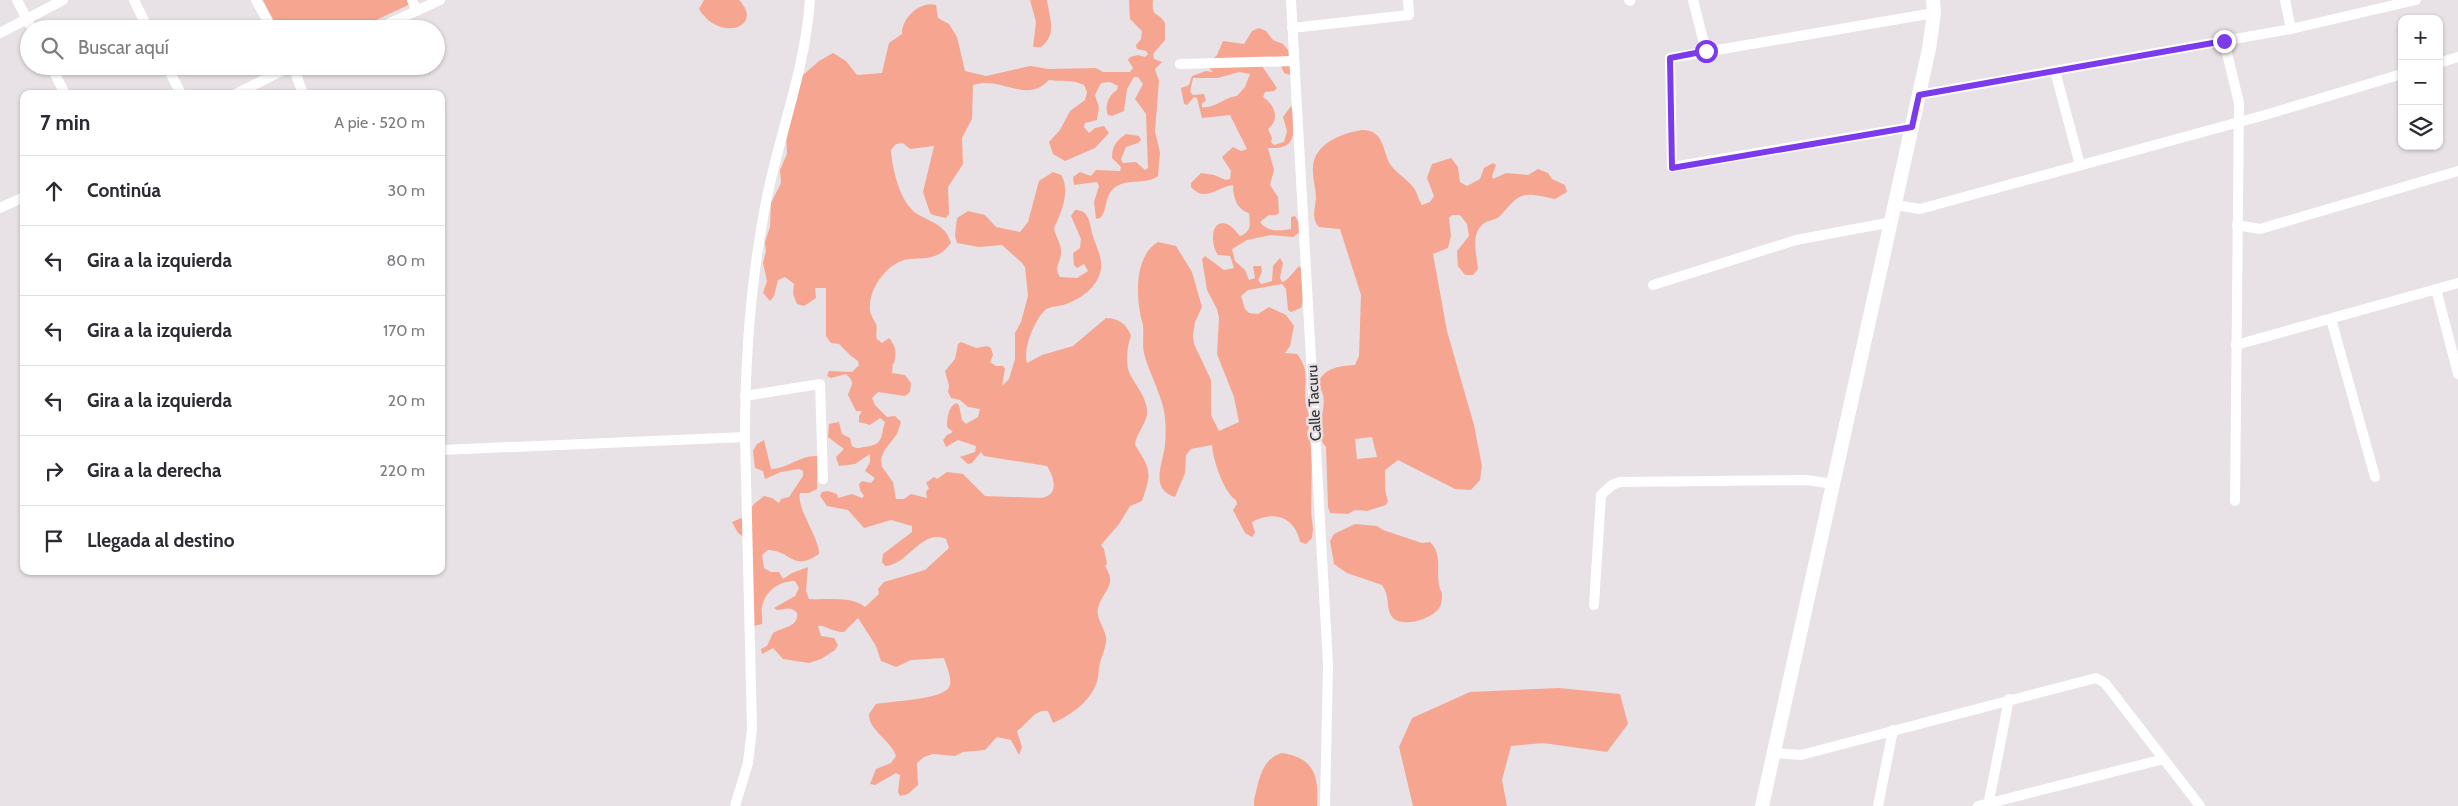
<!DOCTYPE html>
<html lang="es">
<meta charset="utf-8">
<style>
body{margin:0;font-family:Cabin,sans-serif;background:#f7f7f7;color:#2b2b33}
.controls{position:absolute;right:15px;top:15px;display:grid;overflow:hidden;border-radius:10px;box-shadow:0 1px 4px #0004}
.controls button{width:45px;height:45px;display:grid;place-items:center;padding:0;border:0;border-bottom:1px solid #e1e1e2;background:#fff;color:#2b2b33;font:25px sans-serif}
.stop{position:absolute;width:15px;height:15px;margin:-11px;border:4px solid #7c3aed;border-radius:50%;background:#fff}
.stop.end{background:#7c3aed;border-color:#fff;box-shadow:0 1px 5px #0008}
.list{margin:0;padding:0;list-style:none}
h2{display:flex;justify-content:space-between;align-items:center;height:65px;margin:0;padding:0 20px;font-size:21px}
h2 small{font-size:16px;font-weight:400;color:#7c7c81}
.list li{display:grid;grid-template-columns:32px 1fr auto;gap:15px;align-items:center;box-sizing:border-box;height:70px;padding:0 20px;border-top:1px solid #e1e1e2}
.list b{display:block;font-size:19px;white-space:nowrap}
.list em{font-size:16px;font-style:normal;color:#7c7c81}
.icon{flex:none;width:28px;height:28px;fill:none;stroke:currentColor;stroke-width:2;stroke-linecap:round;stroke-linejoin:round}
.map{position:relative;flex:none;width:2458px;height:806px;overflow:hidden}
.search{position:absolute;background:#fff;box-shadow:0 1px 4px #0004;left:20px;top:20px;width:425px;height:55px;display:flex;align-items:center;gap:12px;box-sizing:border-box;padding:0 18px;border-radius:28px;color:#7c7c81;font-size:19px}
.panel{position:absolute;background:#fff;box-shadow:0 1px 4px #0004;left:20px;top:90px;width:425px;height:485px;border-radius:10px}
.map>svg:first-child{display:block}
</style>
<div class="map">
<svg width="2458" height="806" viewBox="0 0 2458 806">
<rect width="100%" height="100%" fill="#e8e1e6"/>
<g fill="#f6a690" fill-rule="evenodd">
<polygon points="263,0 419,0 357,29 278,29"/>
<path d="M704,0H739C765,27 719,43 699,9Z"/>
<path d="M1030,0H1047C1049,16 1058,35 1041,47H1033L1036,22Z"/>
<path d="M1129,0H1153C1151,19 1159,11 1165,23V40L1153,54L1154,59L1162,62L1155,69L1159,81L1155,131L1160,153L1158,176C1144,186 1126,177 1113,189C1104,198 1108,210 1100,218L1096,219L1094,202L1099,186L1097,182L1074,185L1073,177L1080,172L1091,176L1096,170L1120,171L1121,167L1112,158C1112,146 1116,141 1126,134L1139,136L1141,140L1138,143L1126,147L1121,159L1123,163L1136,162L1145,170L1148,168L1146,114L1135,99L1143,84L1138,77H1134L1127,89L1124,111L1112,116L1108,115C1104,106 1109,95 1117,90L1118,86L1110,82L1101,83L1095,95L1099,107L1097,120L1085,123L1084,127L1089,133L1095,128L1104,126L1109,133L1095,148L1065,161L1053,154L1049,142L1060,130L1070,111L1085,100L1087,92L1084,85C1072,79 1062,82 1049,80C1025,105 1002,75 973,85L972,119L962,138L963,164L948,187L949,214L946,218L933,215L930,213L923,192L934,146L910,149L903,143L896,144L891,150C892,168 900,203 917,214C931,222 946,225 951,243C939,259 928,258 910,259C890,260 870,286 870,306C869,313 873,318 876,324C878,328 875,334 877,339L882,343L889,338C897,347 896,354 894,364L893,363L892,373L905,375L911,383L910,392L905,396L878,392L872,398L875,405L887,417L895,416L901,422L897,434L884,451L881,459L882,467L893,482L896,499H904L911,494L927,498L926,492L929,488L926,483L934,477L937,479L947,472L963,474L985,496L1041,498C1060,495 1054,477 1047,466L984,456L981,452L972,463L968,464L960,457L975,452L976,446L958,440L946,447L943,440L947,435L953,432L947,427C947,419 948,407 956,403L959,405L962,420L966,424L978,417L980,409L968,407L960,400L951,398L948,392L949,386L945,371L955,359L958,344L961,342L976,348L987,346L991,348L993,355L990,362L996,366H1003L1005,369L1002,386L1009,379L1015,359V333L1021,322L1028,296L1025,267L1022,263L1002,245L979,247L957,243L955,235L957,218L968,211L985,215L996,227L1020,232L1028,222L1039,181L1053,172L1061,175C1071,190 1061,214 1054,228C1055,236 1062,244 1061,253C1061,263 1053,266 1060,277L1077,278L1088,271L1084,264L1077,268L1074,265L1073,253L1080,248L1081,239L1071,216L1075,210C1087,210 1089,219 1091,228C1093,242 1103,255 1101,269C1098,287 1080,300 1063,305C1058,306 1049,307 1045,310C1034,321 1023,349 1027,363L1042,355L1073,346L1106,318C1118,318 1127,324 1131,336C1127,346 1125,365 1130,374C1136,386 1145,395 1147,409C1149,422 1136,432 1135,445C1151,470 1152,472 1142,501L1130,506L1119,524L1101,545L1104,549L1107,564L1105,566C1118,587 1103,589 1098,608C1096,619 1104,626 1106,637C1107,645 1102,655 1100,663C1098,669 1099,676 1097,682C1090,702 1071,715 1053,723L1048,711C1034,709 1028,724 1017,731L1022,747L1019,755L1011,740L997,737L985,750L963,752L955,756L933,754L924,757L917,763L918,785L908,794L900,796L898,792L900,775L896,773L875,785L870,784L876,769L891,763L896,756C891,740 868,730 869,714L876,704C890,701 947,700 950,685C952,678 946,665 944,658L911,660L896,667L881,661L876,646L858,618L844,632C834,633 824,624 818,626L821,636L834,638L838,645L835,650L821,659L809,663L783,659L773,648L762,654L761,649L767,646L773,633C783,627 799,627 797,613C790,605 785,610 777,610L774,608L795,596L799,588L795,581C779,581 765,591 762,607C761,613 763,618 762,624L754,626L745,538L738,533L732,522L744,517L754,504L764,496L772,498L779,503L781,499L789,497L803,476V471L799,469L781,472L765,479L763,471L755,468L753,451L757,444L764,440L771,469C787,469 800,455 817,456V489L809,493H800C796,508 820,539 819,554C792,572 792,551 768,550L762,555L764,568L771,572H779L783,579L792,573L808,567L806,591L809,599C828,600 852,596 865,607L879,594L878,589L884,582L925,570L949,548L946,539C922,528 908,565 885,566L882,562L883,554L912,532V526L891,520L864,528L848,510L827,506L820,496L822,492L828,491L837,494L838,498L852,494L862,498L864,496L860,490L859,484L862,481L871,483L875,478L865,471L870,462V454L855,464L839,466L836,457L844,449L828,437L829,424L839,422L842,434L850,438L852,446C857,449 858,448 864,447C884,445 880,438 885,422L880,418L870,425L859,422V416L862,411H856L848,395C851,385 856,383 846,374L831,378L827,376L829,371L852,372L859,365L858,361L851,356L839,344L831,343L826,336V288H815L816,298L804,306L797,304L793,294L794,284L785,277L778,280L774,296L770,301L763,293L767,281L763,263L766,251L765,242L770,227L771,203L781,183L780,170L787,154L786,132L802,76L819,61L833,53L846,61L857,75L882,73L889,43L902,34C901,19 920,0 936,5L938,18L949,24L957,37L965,71L986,76L1030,66L1049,69L1096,68L1103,72H1130L1133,68L1128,60L1130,57L1138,55L1145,57L1148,54L1146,51L1137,49L1136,45L1141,39L1142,31L1130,19Z"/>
<path d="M1259,28L1266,31L1273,40L1283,44L1288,50L1291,75L1284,73L1281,66H1262L1277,88L1274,91L1265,92L1263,97C1274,104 1281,119 1268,129L1272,138L1271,142L1274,145L1284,142L1287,131L1283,117L1291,106C1294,112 1294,116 1294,122C1294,143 1289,149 1268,148L1274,170L1270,185L1278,197L1279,213L1276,215H1269L1260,222C1267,232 1280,231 1291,229V217L1295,216L1300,225V232L1293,237L1271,235L1247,240L1232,249L1235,261L1245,270L1249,280L1255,278L1253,266H1261L1262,272L1258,280L1261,284L1272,281L1273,266L1280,258L1283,263L1280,278L1282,282C1288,281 1294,271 1299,266L1301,269C1301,282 1305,296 1301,308L1291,312L1288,310L1286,289L1282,284L1248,290L1241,296L1245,309L1249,313L1258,314L1269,307L1286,315L1294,326L1290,346L1285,353L1297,354C1309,369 1305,380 1305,396C1305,409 1314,420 1307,432L1312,447L1311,511L1313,529L1312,538L1306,544L1300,542C1295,517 1274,510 1252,522L1255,533L1252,537L1245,533L1233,510L1237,504L1236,500C1224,493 1213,460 1212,445L1191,449L1186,455L1185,473L1175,497C1149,489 1163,464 1165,445C1166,434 1166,422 1164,411C1160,391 1149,373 1144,353C1142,344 1144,335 1143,326C1143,322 1140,317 1140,312C1136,290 1136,255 1158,242L1176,246L1192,272L1202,307L1195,322L1193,335L1194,344L1211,380V415L1219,431L1239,422L1234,397L1217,354L1219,318L1217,309L1207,290L1202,259L1205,256L1224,270L1234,268L1230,256L1218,255C1210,245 1210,216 1229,225C1233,227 1237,233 1240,236C1252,232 1250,223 1249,213C1237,210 1233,197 1233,185C1217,187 1205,203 1191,187V183L1201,173L1214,175L1226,180L1230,179L1231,171L1222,157L1233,147L1241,151L1247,149L1230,115L1202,118L1197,98L1194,97L1187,105L1184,104L1181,88L1189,85L1192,76L1206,71L1213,72L1206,65L1217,55L1223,41L1244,44L1252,31ZM1239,72L1250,74L1245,87L1237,96C1224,97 1215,109 1202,107V103L1206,101L1204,94L1193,95L1190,92L1193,78H1218Z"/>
<path d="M1362,130C1384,130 1382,149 1390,164C1395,172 1407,179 1413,187C1417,191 1418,199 1422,205L1430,202L1434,196L1427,178L1432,164L1451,158L1458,167L1460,182L1467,186L1480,179L1484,168L1493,163L1496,165L1492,176L1493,179L1506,173L1528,175L1538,169L1548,173L1552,179L1565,185L1567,192L1555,199C1523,192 1521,191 1501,215C1497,220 1488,220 1483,224C1470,235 1477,255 1478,269L1473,275H1465L1458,266L1457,251L1469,236L1467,224L1460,215H1452L1449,218L1451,236L1448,248L1433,254L1447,331L1474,425L1482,466L1480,480L1471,490L1455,489L1398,460L1385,470V490L1388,501L1386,505L1367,511L1355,510L1348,514L1330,513L1328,507L1326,447C1313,433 1327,410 1323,395C1322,391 1319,387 1318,383C1325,367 1340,366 1355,365L1359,356L1361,295L1340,229L1319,227C1311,219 1315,209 1316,198C1316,188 1312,177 1313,167C1314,144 1342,133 1362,130ZM1372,437L1377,457L1357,459L1355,439Z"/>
<path d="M1355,524L1377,526L1383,530L1422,543L1430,542C1445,556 1433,577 1442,593C1442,598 1442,604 1439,608C1432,619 1403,628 1393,618C1385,609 1391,598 1382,585L1347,573L1334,564L1330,541L1334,534Z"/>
<polygon points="1559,688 1620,694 1628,724 1607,752 1543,743 1511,746 1502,780 1507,806 1413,806 1399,747 1412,718 1470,692"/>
<path d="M1282,753C1314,758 1319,775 1317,806H1254V800C1259,781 1261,759 1282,753Z"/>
</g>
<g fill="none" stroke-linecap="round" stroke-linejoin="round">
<g stroke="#fff" stroke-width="10">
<polyline points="17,0 32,29"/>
<polyline points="134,0 148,29"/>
<polyline points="256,0 272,29"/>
<polyline points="412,0 417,11"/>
<polyline points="1291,0 1328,665 1325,806"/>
<polyline points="1629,0 1630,1"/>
<polyline points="1693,0 1706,51"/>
<polyline points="2285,0 2291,29"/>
<polyline points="1292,28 1409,15 1408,0"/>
<polyline points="377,29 440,0"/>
<polyline points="0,33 63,0"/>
<polyline points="2224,41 2239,103 2235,501"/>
<polyline points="2439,63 2458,57"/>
<polyline points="1180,64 1294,61"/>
<polyline points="51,66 65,94"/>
<polyline points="167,66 181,94"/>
<polyline points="293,66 303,94"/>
<polyline points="2055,71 2080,165"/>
<polyline points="236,94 291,66"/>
<polyline points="1919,95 2291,29 2416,0"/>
<polyline points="1912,127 1672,167 1670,58 1934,13"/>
<polyline points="1896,205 1920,209 2265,115 2402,74"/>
<polyline points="0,208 24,197"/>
<polyline points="2237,225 2260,229 2458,171"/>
<polyline points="1653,285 1796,240 1892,222"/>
<polyline points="2436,289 2458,374"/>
<polyline points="2331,319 2375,477"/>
<polyline points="2236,345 2458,283"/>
<polyline points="745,396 820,384 823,479"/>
<polyline points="441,450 745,437"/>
<polyline points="1594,605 1601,495 1612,485 1620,482 1806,480 1834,484"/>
<polyline points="1774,753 1801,755 2096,678 2105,683 2200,806"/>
<path d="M735,806L748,763L752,729L745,437C745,364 750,290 763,218C775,145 805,74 810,0"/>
<polyline points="1878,806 1893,730"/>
<polyline points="1978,806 2164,759"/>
<polyline points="1988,806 2009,699"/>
</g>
<polyline stroke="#fff" stroke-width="14" points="1762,806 1929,49 1934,13 1933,0"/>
</g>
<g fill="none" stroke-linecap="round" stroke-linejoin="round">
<polyline stroke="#7c3aed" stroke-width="6" points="1706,51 1670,58 1672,168 1912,127 1919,95 2224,41"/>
</g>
<g text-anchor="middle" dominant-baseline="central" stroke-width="5" stroke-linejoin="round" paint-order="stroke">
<g font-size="15" fill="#312f30" stroke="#e8e1e6">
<text transform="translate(1314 403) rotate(-93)">Calle Tacuru</text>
</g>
</g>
</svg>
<div class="controls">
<button>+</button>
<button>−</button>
<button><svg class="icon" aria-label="layers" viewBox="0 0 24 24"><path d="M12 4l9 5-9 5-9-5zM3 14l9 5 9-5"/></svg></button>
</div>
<div class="stop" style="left:1706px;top:51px"></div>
<div class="stop end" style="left:2224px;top:41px"></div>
<div class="search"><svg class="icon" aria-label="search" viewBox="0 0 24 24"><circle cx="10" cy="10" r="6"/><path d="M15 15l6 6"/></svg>Buscar aquí</div>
<section class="panel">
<h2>7 min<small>A pie · 520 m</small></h2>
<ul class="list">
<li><svg class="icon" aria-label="ahead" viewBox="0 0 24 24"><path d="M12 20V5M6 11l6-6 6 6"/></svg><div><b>Continúa</b></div><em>30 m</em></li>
<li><svg class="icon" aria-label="left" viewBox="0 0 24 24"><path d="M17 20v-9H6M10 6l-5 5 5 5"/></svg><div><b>Gira a la izquierda</b></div><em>80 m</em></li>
<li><svg class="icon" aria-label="left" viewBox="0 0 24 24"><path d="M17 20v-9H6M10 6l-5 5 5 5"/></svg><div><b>Gira a la izquierda</b></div><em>170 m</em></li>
<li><svg class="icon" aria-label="left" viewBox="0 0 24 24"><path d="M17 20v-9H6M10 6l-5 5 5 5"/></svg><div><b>Gira a la izquierda</b></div><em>20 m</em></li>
<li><svg class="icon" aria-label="right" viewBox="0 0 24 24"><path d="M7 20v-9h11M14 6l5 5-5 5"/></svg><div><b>Gira a la derecha</b></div><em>220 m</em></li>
<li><svg class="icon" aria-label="arrive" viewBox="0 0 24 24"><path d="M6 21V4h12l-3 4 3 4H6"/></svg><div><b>Llegada al destino</b></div></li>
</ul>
</section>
</div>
